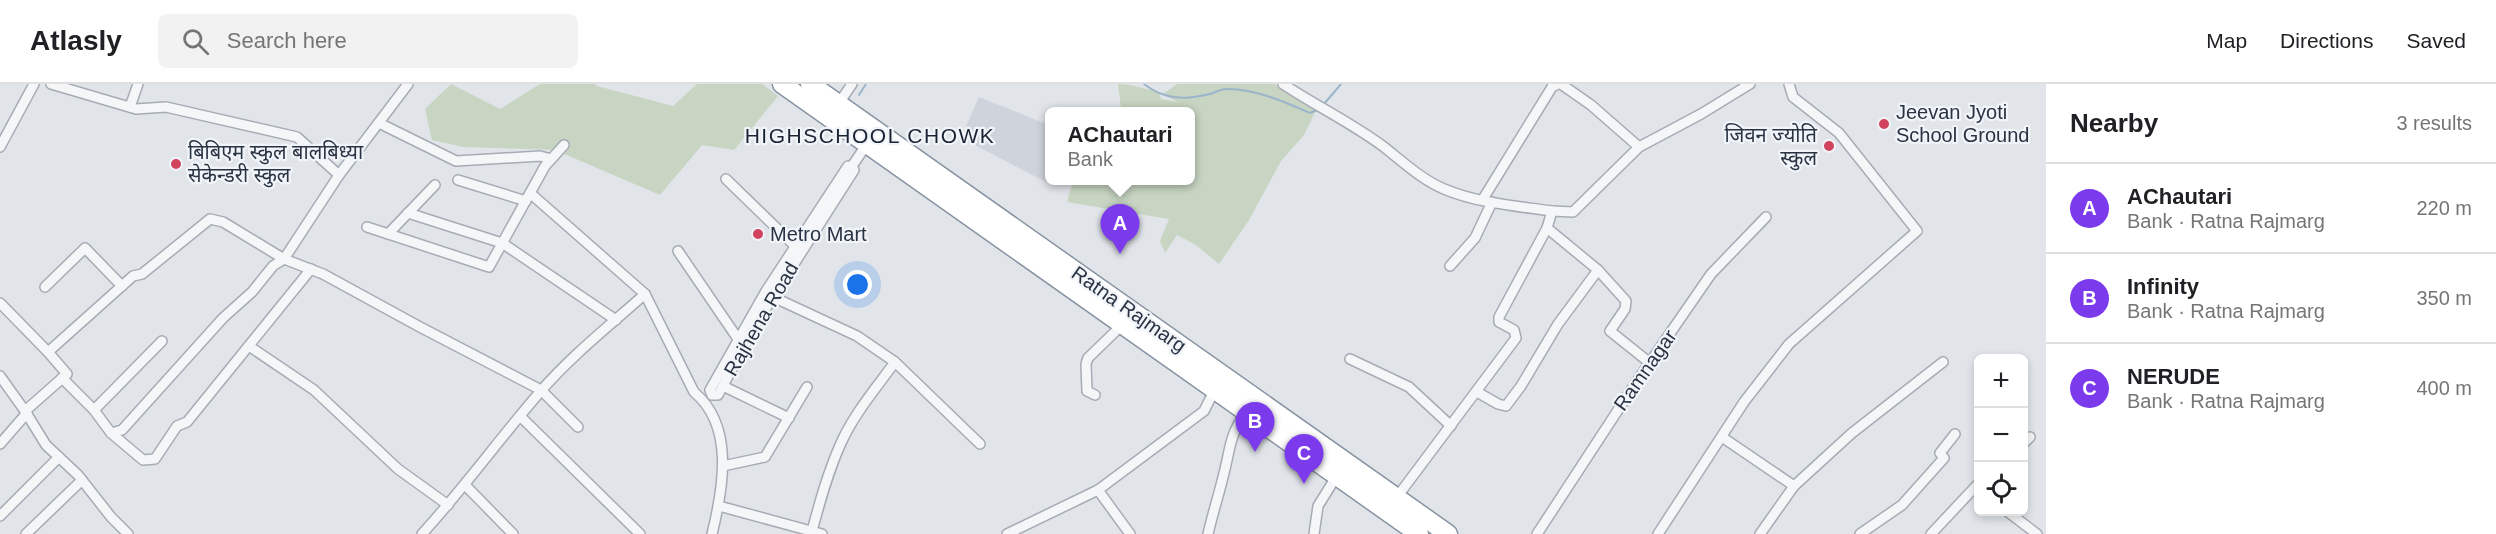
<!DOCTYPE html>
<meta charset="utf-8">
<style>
body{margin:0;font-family:Arial,"Noto Sans Devanagari",sans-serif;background:#f2f2f2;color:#202124}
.controls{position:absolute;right:18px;bottom:18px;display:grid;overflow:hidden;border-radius:9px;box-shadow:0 3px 9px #0003}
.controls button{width:54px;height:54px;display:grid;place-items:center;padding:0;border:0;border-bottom:2px solid #e0e0e0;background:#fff;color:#202124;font:30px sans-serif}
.you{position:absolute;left:858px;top:201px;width:21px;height:21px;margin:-15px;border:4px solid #fff;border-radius:50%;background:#1a73e8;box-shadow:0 0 0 9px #1a73e833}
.badge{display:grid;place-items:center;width:39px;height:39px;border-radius:50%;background:#7c3aed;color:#fff;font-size:20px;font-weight:700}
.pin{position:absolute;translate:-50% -50px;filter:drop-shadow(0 2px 3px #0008)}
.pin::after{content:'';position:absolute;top:32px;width:21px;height:18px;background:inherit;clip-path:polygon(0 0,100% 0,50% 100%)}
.popup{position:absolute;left:1045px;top:23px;width:150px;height:78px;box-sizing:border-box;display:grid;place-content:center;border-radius:9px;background:#fff;filter:drop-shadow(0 2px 4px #0005);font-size:20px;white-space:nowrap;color:#757577}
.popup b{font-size:22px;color:#202124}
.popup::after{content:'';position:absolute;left:50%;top:100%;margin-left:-12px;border:12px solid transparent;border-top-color:#fff}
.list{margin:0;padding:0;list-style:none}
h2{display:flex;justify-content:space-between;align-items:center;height:78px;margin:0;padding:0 24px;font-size:26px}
h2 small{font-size:20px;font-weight:400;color:#757577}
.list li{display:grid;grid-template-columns:39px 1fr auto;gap:18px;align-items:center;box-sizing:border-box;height:90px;padding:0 24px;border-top:2px solid #e0e0e0}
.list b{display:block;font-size:22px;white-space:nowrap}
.list p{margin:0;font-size:20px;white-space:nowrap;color:#757577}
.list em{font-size:20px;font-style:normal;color:#757577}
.icon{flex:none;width:33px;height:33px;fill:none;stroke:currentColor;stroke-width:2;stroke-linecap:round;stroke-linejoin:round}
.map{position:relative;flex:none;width:2046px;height:450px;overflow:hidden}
header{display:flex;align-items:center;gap:36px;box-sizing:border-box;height:84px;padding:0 30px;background:#fff;border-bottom:2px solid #e0e0e0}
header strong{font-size:28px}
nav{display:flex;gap:33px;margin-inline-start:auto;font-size:21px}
.search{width:420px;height:54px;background:#f2f2f2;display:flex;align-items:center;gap:15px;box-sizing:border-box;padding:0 21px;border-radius:9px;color:#757577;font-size:22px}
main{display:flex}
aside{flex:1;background:#fff}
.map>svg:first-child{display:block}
</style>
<header>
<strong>Atlasly</strong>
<div class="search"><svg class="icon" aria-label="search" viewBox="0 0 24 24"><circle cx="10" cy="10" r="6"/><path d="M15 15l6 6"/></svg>Search here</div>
<nav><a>Map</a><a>Directions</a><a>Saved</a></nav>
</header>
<main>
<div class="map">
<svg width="2046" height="450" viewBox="0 0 2046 450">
<rect width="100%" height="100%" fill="#e1e5ea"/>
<polygon fill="#cfd4dc" points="979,13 1049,41 1049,91 1046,98 961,54"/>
<g fill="#c7d5c2">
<polygon points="451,0 500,25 540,0 595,0 597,2 673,22 697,0 762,0 778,12 734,66 702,61 660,111 555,66 463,63 432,56 425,25"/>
<path d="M1118,0C1133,0 1144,5 1159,8L1161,15L1178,18L1163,10L1177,0H1275L1317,24L1304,51L1281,77L1249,136L1219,180L1196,161L1177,151L1165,169L1160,157L1169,135L1067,118L1073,97L1190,96V27H1119L1121,24Z"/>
</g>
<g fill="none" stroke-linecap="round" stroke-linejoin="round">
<g stroke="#9bb4cb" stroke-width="2">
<path d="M1144,0C1164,16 1186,16 1210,10C1216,8 1222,4 1228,5C1256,5 1285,18 1310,29L1317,26"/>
<polyline points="859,11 866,0"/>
<polyline points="1324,20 1341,0"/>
</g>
<g stroke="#a6acb5" stroke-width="12">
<g id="street">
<polyline points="51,0 136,25 166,23 297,53 339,91"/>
<path d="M1283,0C1316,22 1352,39 1384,63C1403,78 1421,95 1444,105C1477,119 1516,122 1552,127L1547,144L1499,233V238L1514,246L1516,254L1397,413"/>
<polyline points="1561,0 1591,21 1639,63"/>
<polyline points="839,19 852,0"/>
<polyline points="130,23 138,0"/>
<polyline points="379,39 456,77 540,72 551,75"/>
<polyline points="0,63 34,0"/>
<polygon points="848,82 854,86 757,238 718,311 712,311 710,306 766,207"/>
<polyline points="852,82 867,60"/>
<polyline points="726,95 795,162"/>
<polyline points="458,96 526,117"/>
<path d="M530,109L645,210L694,308C735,342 723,405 712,450"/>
<polyline points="1483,115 1552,3 1558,0"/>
<polyline points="1552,127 1573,128 1639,63 1701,30 1750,0"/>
<polyline points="408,129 502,159 616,236"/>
<polyline points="367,143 489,183 545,82 564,61"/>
<polyline points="1547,144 1598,186 1626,217 1625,225 1610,247 1650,279"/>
<polyline points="388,150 435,101"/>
<polyline points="678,167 738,255"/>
<polyline points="1450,182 1475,154 1492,118"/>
<polyline points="45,203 85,164 122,202"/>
<path d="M773,213L857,252L895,278C876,304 854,330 841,359C828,388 820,417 812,447"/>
<polyline points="0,219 48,268"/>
<polyline points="162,257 94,326 111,349 122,346 223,234 252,208 273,182 284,175 339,91 408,0"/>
<polyline points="249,262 314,306 398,385 448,421"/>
<polyline points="1350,275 1409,303 1451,342"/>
<polyline points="895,278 980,360"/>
<polyline points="0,292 25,327 46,361 78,391 111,433 128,450"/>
<polyline points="62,294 94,326"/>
<polyline points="723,302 789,334"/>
<polyline points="1477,308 1498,320 1506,322 1521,302 1558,240 1598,186"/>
<polyline points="1095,311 1087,307 1086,280 1088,274 1123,240"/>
<polyline points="25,327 67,290 48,268 133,192 142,190 210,135 223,138 284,175 323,190 420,243 541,306 578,343"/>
<polyline points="520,332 640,450"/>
<polyline points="111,349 143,376 155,375 177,342 187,338 311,185"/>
<polyline points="1722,353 1794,402 1760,450"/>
<polyline points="2024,359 2030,353"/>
<polyline points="0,360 27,329"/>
<polyline points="723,382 765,373 807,303"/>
<polyline points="465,401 513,450"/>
<polyline points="1794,402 1852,349 1943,278"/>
<polyline points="1098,406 1130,450"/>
<polyline points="719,422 822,450"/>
<polyline points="2008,428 2037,450"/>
<polyline points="0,432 59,373"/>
<polyline points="26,450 82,396"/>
<path d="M422,450C464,404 500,354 540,308C571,272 609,242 645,210"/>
<polyline points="1007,450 1098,406 1204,327 1215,305"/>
<path d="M1208,450C1213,428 1220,407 1225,385C1231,360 1230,351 1246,328"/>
<polyline points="1314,450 1318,422 1336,393"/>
<polyline points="1537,450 1635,300 1711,190 1766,133"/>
<polyline points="1658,450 1744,318 1789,260 1917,147 1839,49 1793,13 1789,0"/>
<polyline points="1860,450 1902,421 1944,374 1940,369 1955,350"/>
<polyline points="1931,450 1977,401"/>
</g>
</g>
<g stroke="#8893a2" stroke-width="21">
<g id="highway">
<polyline points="782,0 1419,450"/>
<polyline points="810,0 1448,450"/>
</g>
</g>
<use href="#street" stroke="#f4f6f8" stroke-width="9"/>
<use href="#highway" stroke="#fff" stroke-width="18"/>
</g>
<g fill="#d2435d" stroke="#f1f4f8" stroke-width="2">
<circle cx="1884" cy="40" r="6"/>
<circle cx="1829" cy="62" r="6"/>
<circle cx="176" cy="80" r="6"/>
<circle cx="758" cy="150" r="6"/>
</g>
<g text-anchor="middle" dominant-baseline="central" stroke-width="4.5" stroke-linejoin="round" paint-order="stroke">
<g font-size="20" fill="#293343" stroke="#f1f4f8" text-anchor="start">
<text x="1896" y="28">Jeevan Jyoti<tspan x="1896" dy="23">School Ground</tspan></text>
<text x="1817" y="51" text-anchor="end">जिवन ज्योति<tspan x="1817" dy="23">स्कुल</tspan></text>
<text x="188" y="68">बिबिएम स्कुल बालबिध्या<tspan x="188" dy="23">सेकेन्डरी स्कुल</tspan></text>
<text x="770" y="150">Metro Mart</text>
</g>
<g font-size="20" fill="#293343" stroke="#f1f4f8">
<text transform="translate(1129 225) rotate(35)">Ratna Rajmarg</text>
<text transform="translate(761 235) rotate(-60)">Rajhena Road</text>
<text transform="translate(1645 286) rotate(-55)">Ramnagar</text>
</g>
<g font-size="21" letter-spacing="1.5" fill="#1b2434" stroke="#f1f4f8">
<text x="870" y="51">HIGHSCHOOL CHOWK</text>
</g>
</g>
</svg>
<div class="controls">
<button>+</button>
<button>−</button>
<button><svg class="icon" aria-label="locate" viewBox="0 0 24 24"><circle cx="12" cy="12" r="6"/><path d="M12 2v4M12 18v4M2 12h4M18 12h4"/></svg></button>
</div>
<div class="you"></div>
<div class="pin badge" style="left:1120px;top:170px">A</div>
<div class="popup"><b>AChautari</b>Bank</div>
<div class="pin badge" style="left:1255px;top:368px">B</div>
<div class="pin badge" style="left:1304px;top:400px">C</div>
</div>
<aside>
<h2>Nearby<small>3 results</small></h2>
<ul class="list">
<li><span class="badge">A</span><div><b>AChautari</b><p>Bank · Ratna Rajmarg</p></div><em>220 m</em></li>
<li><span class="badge">B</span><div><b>Infinity</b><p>Bank · Ratna Rajmarg</p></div><em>350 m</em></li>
<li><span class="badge">C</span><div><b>NERUDE</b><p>Bank · Ratna Rajmarg</p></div><em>400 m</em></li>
</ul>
</aside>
</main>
